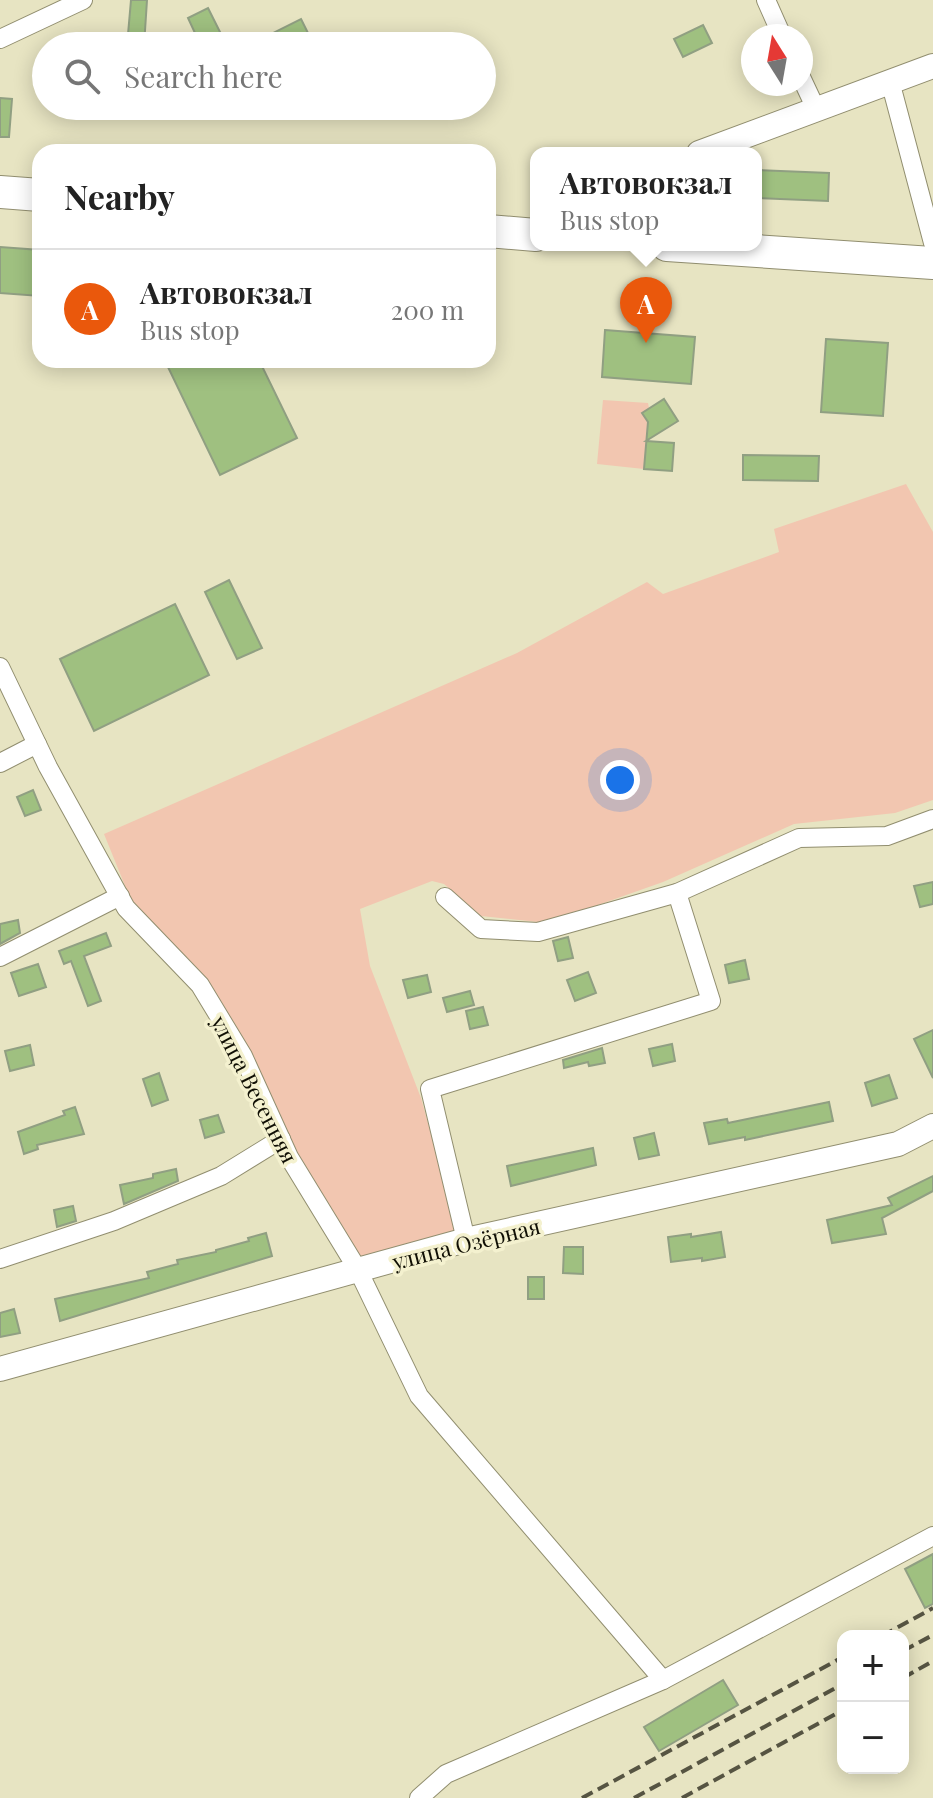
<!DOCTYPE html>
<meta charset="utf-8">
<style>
body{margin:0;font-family:"Playfair Display",serif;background:#f2f2f2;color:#222}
.controls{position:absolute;right:24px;bottom:24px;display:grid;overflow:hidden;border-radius:16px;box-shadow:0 4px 20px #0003}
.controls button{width:72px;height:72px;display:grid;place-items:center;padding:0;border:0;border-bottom:2px solid #e0e0e0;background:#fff;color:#222;font:40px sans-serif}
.compass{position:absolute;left:741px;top:24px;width:72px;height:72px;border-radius:50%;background:#fff;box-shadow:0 4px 20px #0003;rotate:349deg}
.you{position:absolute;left:620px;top:780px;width:28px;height:28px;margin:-20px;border:6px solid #fff;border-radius:50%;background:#1a73e8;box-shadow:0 0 0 12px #1a73e833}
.badge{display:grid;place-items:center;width:52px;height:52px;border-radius:50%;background:#ea580c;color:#fff;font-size:26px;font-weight:700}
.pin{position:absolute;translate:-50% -66px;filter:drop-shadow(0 2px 4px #0008)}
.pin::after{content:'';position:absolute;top:42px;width:28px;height:24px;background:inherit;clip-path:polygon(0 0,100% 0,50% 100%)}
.popup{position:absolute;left:530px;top:147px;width:232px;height:104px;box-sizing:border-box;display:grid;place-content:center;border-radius:16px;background:#fff;filter:drop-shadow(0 2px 6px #0005);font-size:26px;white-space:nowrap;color:#767676}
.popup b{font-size:30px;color:#222}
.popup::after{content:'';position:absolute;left:50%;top:100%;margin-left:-16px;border:16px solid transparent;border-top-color:#fff}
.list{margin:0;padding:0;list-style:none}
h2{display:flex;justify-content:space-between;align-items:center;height:104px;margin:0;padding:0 32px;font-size:34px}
h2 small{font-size:26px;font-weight:400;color:#767676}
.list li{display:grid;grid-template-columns:52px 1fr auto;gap:24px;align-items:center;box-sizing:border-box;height:120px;padding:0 32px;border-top:2px solid #e0e0e0}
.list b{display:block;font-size:30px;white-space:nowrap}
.list p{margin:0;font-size:26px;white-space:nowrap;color:#767676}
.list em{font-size:26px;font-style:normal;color:#767676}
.icon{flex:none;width:44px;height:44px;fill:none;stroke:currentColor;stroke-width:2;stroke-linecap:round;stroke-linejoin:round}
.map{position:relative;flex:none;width:933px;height:1798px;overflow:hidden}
.search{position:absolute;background:#fff;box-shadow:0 4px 20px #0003;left:32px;top:32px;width:464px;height:88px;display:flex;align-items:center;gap:20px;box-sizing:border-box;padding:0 28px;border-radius:44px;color:#767676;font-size:30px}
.panel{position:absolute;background:#fff;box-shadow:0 4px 20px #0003;left:32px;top:144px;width:464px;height:224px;border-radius:24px}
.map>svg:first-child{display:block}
</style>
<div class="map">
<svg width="933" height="1798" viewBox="0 0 933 1798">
<rect width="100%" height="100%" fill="#e7e4c2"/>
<g fill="#f2c6b0">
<polygon points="603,400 648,403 649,408 642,413 648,423 644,469 597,464"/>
<polygon points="906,484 933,532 933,800 895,813 794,824 663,882 547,923 481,916 444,884 432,881 360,909 370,966 421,1098 459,1235 363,1262 297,1156 221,1001 199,970 132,903 104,834 517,653 647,582 663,594 779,552 774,529"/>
</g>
<g fill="#9fc080" stroke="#909f82" stroke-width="2">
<polygon points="131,0 147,0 144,46 127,46"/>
<polygon points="208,8 227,46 201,46 188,18"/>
<polygon points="301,19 308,33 282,46 247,46"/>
<polygon points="703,25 712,43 683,57 674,39"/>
<polygon points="0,98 12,99 9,137 0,137"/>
<polygon points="758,170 829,173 828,201 757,198"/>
<polygon points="0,247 40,250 40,296 0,293"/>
<polygon points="605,330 695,337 691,384 602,377"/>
<polygon points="826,339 888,343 883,416 821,412"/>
<polygon points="178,360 259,360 297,438 220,475 167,365"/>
<polygon points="664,399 678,421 646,441 674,443 672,471 644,469 648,422 642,413"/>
<polygon points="743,455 819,456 818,481 743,480"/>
<polygon points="229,580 262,648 237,659 205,592"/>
<polygon points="175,604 209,675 94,731 60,659"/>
<polygon points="33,790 41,810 25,816 17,797"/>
<polygon points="933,882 933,904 920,907 914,886"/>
<polygon points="18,920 20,933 0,944 0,924"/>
<polygon points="106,933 111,946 84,956 101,1001 88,1006 71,961 64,964 59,951"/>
<polygon points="568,937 573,958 558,961 553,941"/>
<polygon points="745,960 749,979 729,983 725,965"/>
<polygon points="38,964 46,987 19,996 11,973"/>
<polygon points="588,972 596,993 575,1001 567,980"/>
<polygon points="427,975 431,992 408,998 403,980"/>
<polygon points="470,991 474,1005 447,1012 443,998"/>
<polygon points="483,1007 488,1025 470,1029 466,1011"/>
<polygon points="933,1030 933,1078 914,1039"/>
<polygon points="672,1044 675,1061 653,1066 649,1049"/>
<polygon points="30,1045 34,1065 10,1071 5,1051"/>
<polygon points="602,1048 605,1063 589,1066 588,1062 564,1068 563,1060"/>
<polygon points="159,1073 168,1100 152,1106 143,1079"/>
<polygon points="889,1075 897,1098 872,1106 865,1083"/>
<polygon points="829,1102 833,1121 745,1140 745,1137 709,1144 704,1123 727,1119 728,1123"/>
<polygon points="75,1107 84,1134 37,1145 38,1149 24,1154 18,1132 65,1115 63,1111"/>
<polygon points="218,1115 224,1132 205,1138 200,1120"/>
<polygon points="654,1133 659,1155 639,1159 634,1138"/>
<polygon points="593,1148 596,1165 511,1186 507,1166"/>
<polygon points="176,1169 178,1181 124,1204 120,1185 153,1178 153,1174"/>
<polygon points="933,1176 933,1191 882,1218 886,1234 832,1243 827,1220 892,1205 888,1198"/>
<polygon points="73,1206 76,1221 57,1227 54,1210"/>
<polygon points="721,1232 725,1257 702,1261 702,1258 671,1262 668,1237 691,1234 691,1237"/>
<polygon points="266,1233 272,1256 60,1321 55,1299 149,1278 147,1272 178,1264 177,1260 216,1252 216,1250 249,1241 248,1238"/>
<polygon points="564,1247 583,1247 583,1274 563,1273"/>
<rect x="528" y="1277" width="16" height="22"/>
<polygon points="14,1309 20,1333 0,1337 0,1313"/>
<polygon points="933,1554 933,1604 925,1608 905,1569"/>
<polygon points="723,1680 738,1705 659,1751 644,1727"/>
</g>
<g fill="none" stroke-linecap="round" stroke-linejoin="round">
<g stroke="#918e6f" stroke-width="20">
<g id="street">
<polyline points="766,0 782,36"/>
<polyline points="0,39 83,0"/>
<polyline points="801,77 816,109"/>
<polyline points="890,81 933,243"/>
<polyline points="0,667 48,767 126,908 200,985 243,1056 289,1157 358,1270 419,1396 663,1680"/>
<polyline points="0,763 37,744"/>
<polyline points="445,897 481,929 538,932 677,893 799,838 887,836 933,819"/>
<polyline points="0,957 120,896"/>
<polyline points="466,1240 430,1089 711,1001 677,893"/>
<polyline points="0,1259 114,1221 221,1176 281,1139"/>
<polyline points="419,1798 446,1774 663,1680 933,1536"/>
</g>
</g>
<g stroke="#918e6f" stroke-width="26">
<g id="secondary">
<polyline points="699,153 933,66"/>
<polyline points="0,1369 466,1240 898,1144 933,1126"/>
</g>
</g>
<g stroke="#918e6f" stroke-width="34">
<g id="highway">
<polyline points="0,192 40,195"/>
<polyline points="488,231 536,235"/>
<polyline points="667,245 933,263"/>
</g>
</g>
<use href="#street" stroke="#fff" stroke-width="18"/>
<use href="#secondary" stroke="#fff" stroke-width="24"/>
<use href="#highway" stroke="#fff" stroke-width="32"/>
<g stroke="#565442" stroke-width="4" stroke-dasharray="12 6" stroke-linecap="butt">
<polyline points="882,1636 933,1608"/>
<polyline points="903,1651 933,1635"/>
<polyline points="903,1678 933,1661"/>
<polyline points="582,1798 843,1657"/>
<polyline points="634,1798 843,1684"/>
<polyline points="682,1798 843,1710"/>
</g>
</g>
<g text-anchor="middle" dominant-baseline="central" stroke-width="7" stroke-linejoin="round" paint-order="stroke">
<g font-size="22" fill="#100f04" stroke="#f4f1cf">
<text transform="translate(255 1089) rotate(63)">улица Весенняя</text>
<text transform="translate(466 1243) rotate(-14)">улица Озёрная</text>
</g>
</g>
</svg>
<div class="controls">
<button>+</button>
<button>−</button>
</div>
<svg class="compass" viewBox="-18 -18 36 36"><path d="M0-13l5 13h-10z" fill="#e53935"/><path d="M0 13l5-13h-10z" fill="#767676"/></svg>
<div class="you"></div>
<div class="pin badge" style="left:646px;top:343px">A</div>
<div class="popup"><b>Автовокзал</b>Bus stop</div>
<div class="search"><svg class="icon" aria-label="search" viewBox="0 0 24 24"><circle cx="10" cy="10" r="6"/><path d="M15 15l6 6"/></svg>Search here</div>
<section class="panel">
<h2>Nearby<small></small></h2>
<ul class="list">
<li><span class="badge">A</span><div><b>Автовокзал</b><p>Bus stop</p></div><em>200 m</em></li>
</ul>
</section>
</div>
